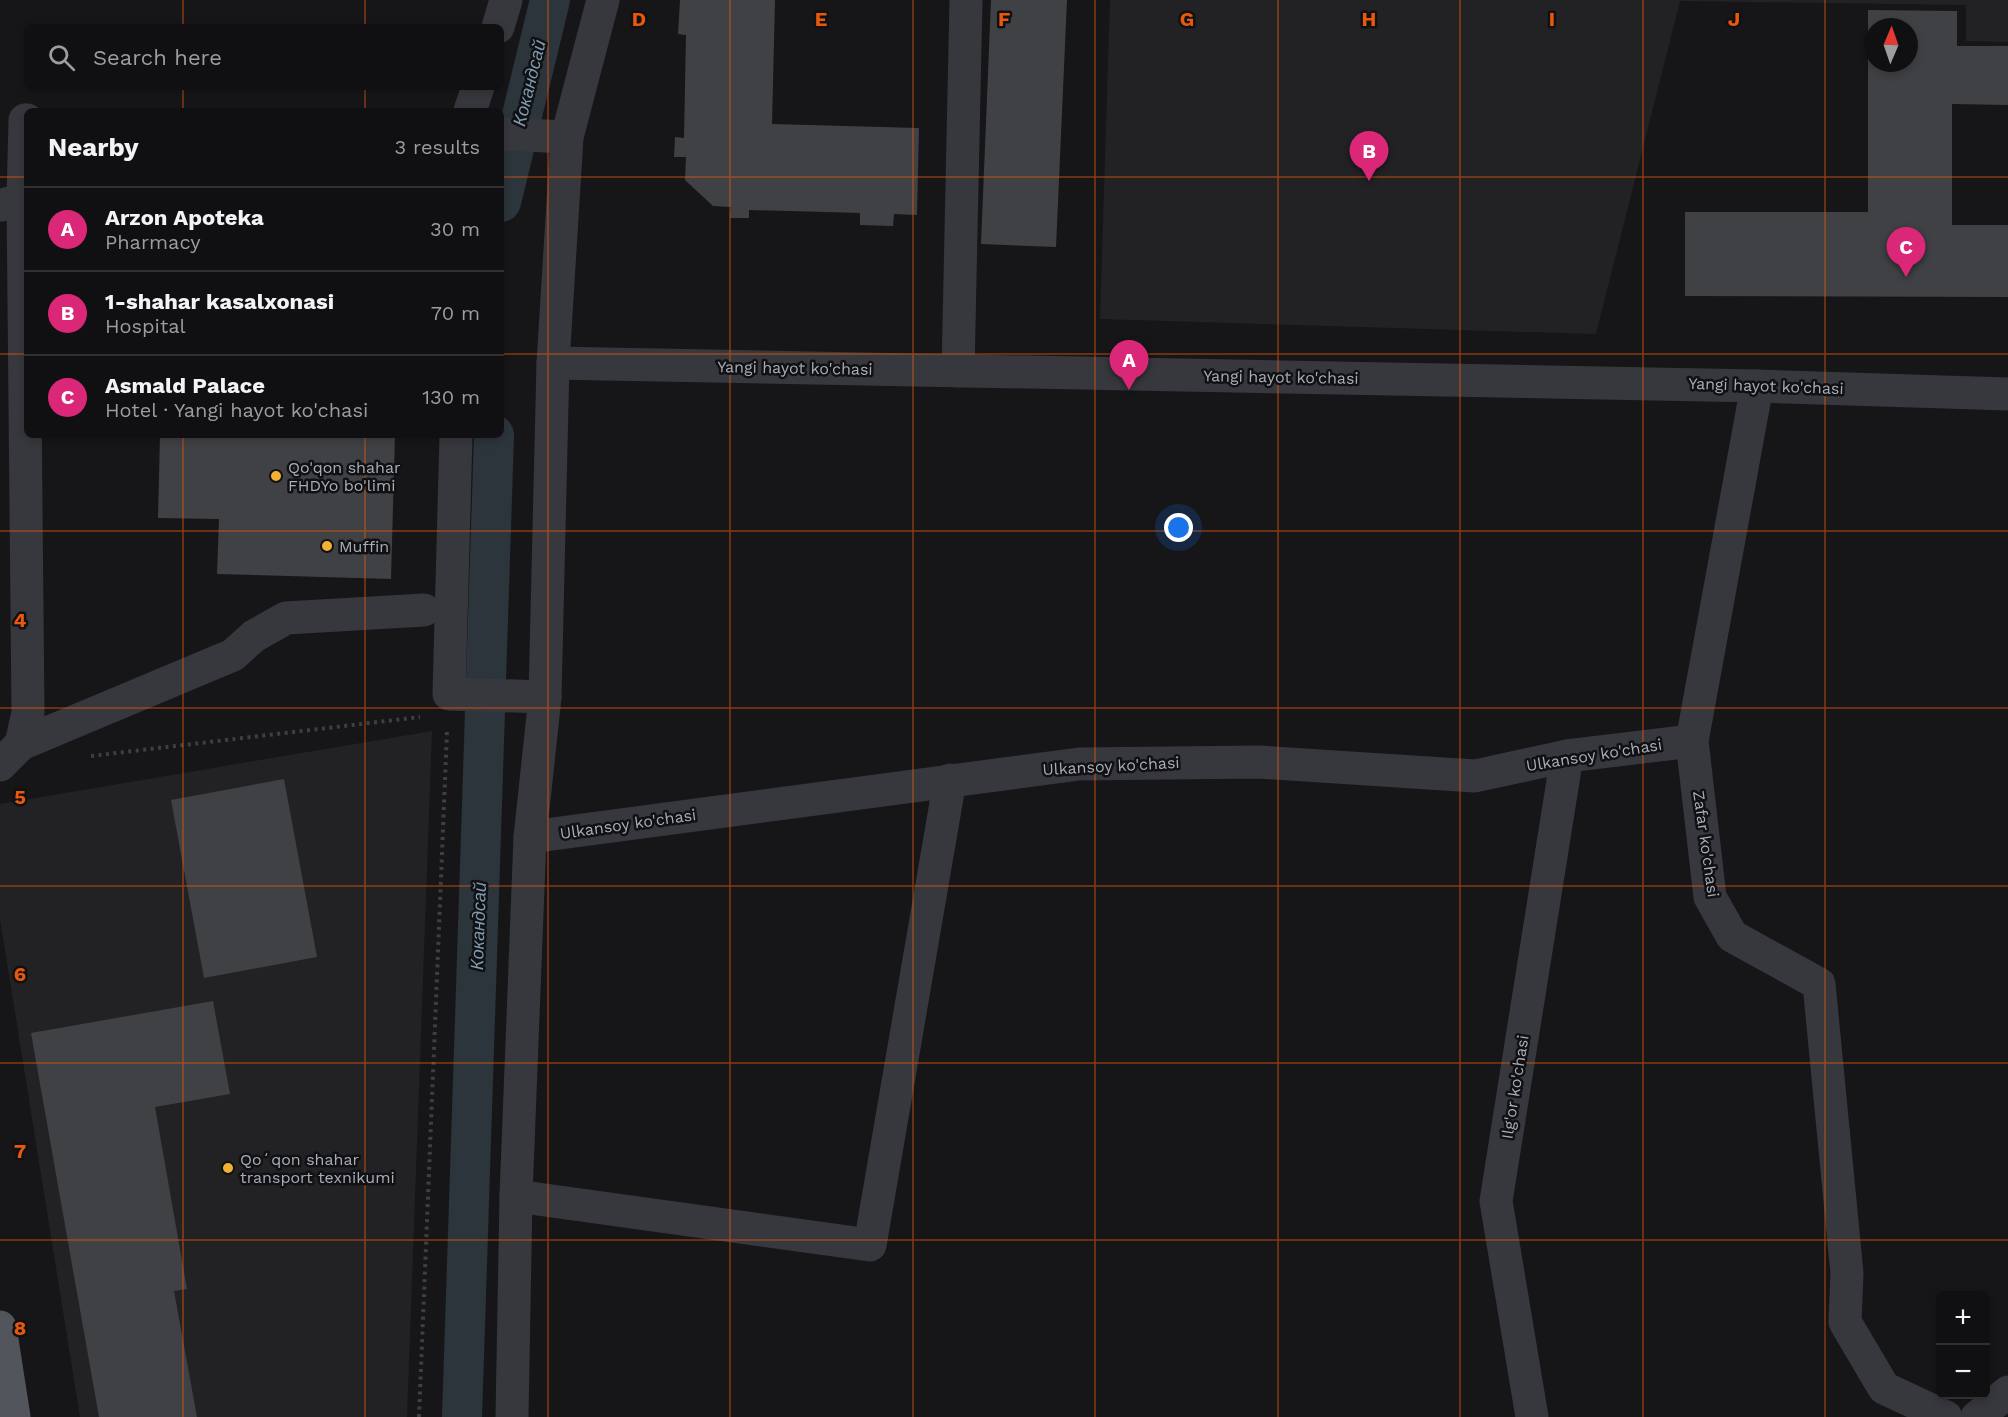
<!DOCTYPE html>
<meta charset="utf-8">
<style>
body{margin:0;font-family:"Work Sans",sans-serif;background:#19191b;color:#f1f3f6}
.controls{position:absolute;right:18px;bottom:18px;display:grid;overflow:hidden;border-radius:9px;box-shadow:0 3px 9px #0003}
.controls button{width:54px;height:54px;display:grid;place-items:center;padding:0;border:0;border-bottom:2px solid #303032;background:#101012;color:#f1f3f6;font:30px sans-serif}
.compass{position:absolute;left:1864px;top:18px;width:54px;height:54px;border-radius:50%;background:#101012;box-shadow:0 3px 9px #0003;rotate:2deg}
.you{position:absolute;left:1179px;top:528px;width:21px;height:21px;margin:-15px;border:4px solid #fff;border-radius:50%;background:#1a73e8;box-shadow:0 0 0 9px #1a73e833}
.badge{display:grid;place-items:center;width:39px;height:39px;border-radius:50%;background:#db2777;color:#fff;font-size:20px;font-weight:700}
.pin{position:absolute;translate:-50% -50px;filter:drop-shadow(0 2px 3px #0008)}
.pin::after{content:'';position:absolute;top:32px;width:21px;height:18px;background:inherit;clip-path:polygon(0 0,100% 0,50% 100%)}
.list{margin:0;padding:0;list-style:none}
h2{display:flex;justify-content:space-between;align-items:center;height:78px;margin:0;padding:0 24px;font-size:26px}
h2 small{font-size:20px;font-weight:400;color:#9c9d9f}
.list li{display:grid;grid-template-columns:39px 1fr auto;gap:18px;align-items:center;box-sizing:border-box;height:84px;padding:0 24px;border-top:2px solid #303032}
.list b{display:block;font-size:22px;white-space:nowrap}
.list p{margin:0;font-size:20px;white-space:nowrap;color:#9c9d9f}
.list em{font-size:20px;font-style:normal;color:#9c9d9f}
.icon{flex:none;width:33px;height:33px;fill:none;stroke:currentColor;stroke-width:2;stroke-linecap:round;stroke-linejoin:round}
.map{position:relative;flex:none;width:2008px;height:1417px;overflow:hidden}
.search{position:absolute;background:#101012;box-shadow:0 3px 9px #0003;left:24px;top:24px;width:480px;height:66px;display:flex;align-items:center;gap:15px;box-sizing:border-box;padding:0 21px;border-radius:9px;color:#9c9d9f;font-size:22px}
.panel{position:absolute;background:#101012;box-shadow:0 3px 9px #0003;left:24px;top:108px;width:480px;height:330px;border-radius:9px}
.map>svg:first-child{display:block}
</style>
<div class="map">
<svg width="2008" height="1417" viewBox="0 0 2008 1417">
<rect width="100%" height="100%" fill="#161618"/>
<g fill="#222225">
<polygon points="1110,0 2008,0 2008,42 1966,41 1966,5 1680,1 1596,334 1100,319"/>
<polygon points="432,731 407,1417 80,1417 0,919 0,804"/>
</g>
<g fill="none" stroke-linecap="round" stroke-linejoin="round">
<g stroke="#2c353c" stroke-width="40">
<polyline points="501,202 550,0"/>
<polyline points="462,1417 494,435"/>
</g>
</g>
<g fill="#404145" fill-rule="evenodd">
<polygon points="680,0 775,0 772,124 919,128 917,215 894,214 893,226 860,225 860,213 749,210 749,218 730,218 731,207 713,206 685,180 686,157 674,157 675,137 684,138 686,35 678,34"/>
<polygon points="991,0 1067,0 1056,247 981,244"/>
<path d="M1868,10L1957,11V46H2008V105L1952,104V225H2008V297L1685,296V212H1868ZM1873,27H1909V63H1873Z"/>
<polygon points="160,435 395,435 391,579 217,574 219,519 158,518"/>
<polygon points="284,779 317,957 204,978 171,800"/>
<polygon points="213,1001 230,1094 155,1107 187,1289 174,1291 197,1417 99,1417 31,1033"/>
</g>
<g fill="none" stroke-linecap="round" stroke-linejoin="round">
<g stroke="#3d3f44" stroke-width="4" stroke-dasharray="3 4.5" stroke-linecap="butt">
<polyline points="91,756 420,717"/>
<polyline points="419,1417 447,731"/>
</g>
<g stroke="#37383d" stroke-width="33">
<polyline points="498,27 506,0"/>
<polyline points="470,111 478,87"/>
<polyline points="501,134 567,137"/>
<polyline points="2,205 23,199 25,120 27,120"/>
<polyline points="553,363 1757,386 2008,394"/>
<polyline points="958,371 966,0"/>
<polyline points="1757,386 1692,741 1710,897 1732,936 1819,984 1847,1273 1845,1322 1884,1388 1946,1417"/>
<polyline points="456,435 449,694 545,697"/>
<polyline points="21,744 233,655 254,636 286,618 424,610"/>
<polyline points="0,765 21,744 28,713 23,199"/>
<polyline points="530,837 1079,764 1259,762 1475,776 1567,756 1692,741"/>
<polyline points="516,1196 870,1245 950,780"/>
<polyline points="512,1417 516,1196 530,837 545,697 553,363 567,137 603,0"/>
<polyline points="1532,1417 1496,1201 1567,756"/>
<polyline points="1977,1417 2008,1392"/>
</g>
<polyline stroke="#53555c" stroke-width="33" points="0,1327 14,1417"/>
</g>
<path fill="none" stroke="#e8590c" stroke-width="1.5" stroke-opacity="0.55" d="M183,0V27M365,0V27M548,0V1417M730,0V1417M913,0V1417M1095,0V1417M1278,0V1417M1460,0V1417M1643,0V1417M1825,0V1417M183,87V111M365,87V111M0,177H27M501,177H2008M0,354H27M501,354H2008M183,435V1417M365,435V1417M0,531H2008M0,708H2008M0,886H2008M0,1063H2008M0,1240H2008"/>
<g fill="#f2b134" stroke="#111113" stroke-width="2">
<circle cx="276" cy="476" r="6"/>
<circle cx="327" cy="546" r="6"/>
<circle cx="228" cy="1168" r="6"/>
</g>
<g text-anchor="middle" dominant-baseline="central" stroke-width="5" stroke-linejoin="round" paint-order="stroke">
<g font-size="16" fill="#a8adb8" stroke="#111113">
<text transform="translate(795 368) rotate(1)">Yangi hayot ko'chasi</text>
<text transform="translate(1281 377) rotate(1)">Yangi hayot ko'chasi</text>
<text transform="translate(1766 386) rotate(2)">Yangi hayot ko'chasi</text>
<text transform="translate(1594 755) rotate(-9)">Ulkansoy ko'chasi</text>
<text transform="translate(1111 766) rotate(-3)">Ulkansoy ko'chasi</text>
<text transform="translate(628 824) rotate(-8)">Ulkansoy ko'chasi</text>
<text transform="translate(1706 844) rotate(82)">Zafar ko'chasi</text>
<text transform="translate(1515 1087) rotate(-81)">Ilg'or ko'chasi</text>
</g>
<g font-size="16" fill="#a8adb8" stroke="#111113" text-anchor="start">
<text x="288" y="467">Qo'qon shahar<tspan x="288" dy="18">FHDYo bo'limi</tspan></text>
<text x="339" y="546">Muffin</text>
<text x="240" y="1159">Qoʻqon shahar<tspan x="240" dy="18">transport texnikumi</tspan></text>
</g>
<g font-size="18" font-style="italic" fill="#7f9bb3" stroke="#111113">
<text transform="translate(529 83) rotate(-76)">Кокандсай</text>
<text transform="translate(478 926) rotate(-88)">Кокандсай</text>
</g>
</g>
<g font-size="20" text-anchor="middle" font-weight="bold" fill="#e8590c" stroke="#111113" stroke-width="5" stroke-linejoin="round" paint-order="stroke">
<text x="639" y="26">D</text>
<text x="821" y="26">E</text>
<text x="1004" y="26">F</text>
<text x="1187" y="26">G</text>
<text x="1369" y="26">H</text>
<text x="1552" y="26">I</text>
<text x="1734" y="26">J</text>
<text x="20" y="627">4</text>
<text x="20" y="804">5</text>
<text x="20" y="981">6</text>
<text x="20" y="1158">7</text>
<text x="20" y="1335">8</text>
</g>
</svg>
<div class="controls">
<button>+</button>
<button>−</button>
</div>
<svg class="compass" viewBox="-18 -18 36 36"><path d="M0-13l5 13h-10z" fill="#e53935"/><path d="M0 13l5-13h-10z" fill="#9c9d9f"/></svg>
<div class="you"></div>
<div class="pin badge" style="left:1129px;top:390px">A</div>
<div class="pin badge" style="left:1369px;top:181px">B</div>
<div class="pin badge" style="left:1906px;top:277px">C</div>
<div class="search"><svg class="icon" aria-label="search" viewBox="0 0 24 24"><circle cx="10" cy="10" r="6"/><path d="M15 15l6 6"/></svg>Search here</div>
<section class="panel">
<h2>Nearby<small>3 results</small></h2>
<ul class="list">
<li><span class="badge">A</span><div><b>Arzon Apoteka</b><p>Pharmacy</p></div><em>30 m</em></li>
<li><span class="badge">B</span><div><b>1-shahar kasalxonasi</b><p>Hospital</p></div><em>70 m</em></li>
<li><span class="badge">C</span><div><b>Asmald Palace</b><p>Hotel · Yangi hayot ko'chasi</p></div><em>130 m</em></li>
</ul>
</section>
</div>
